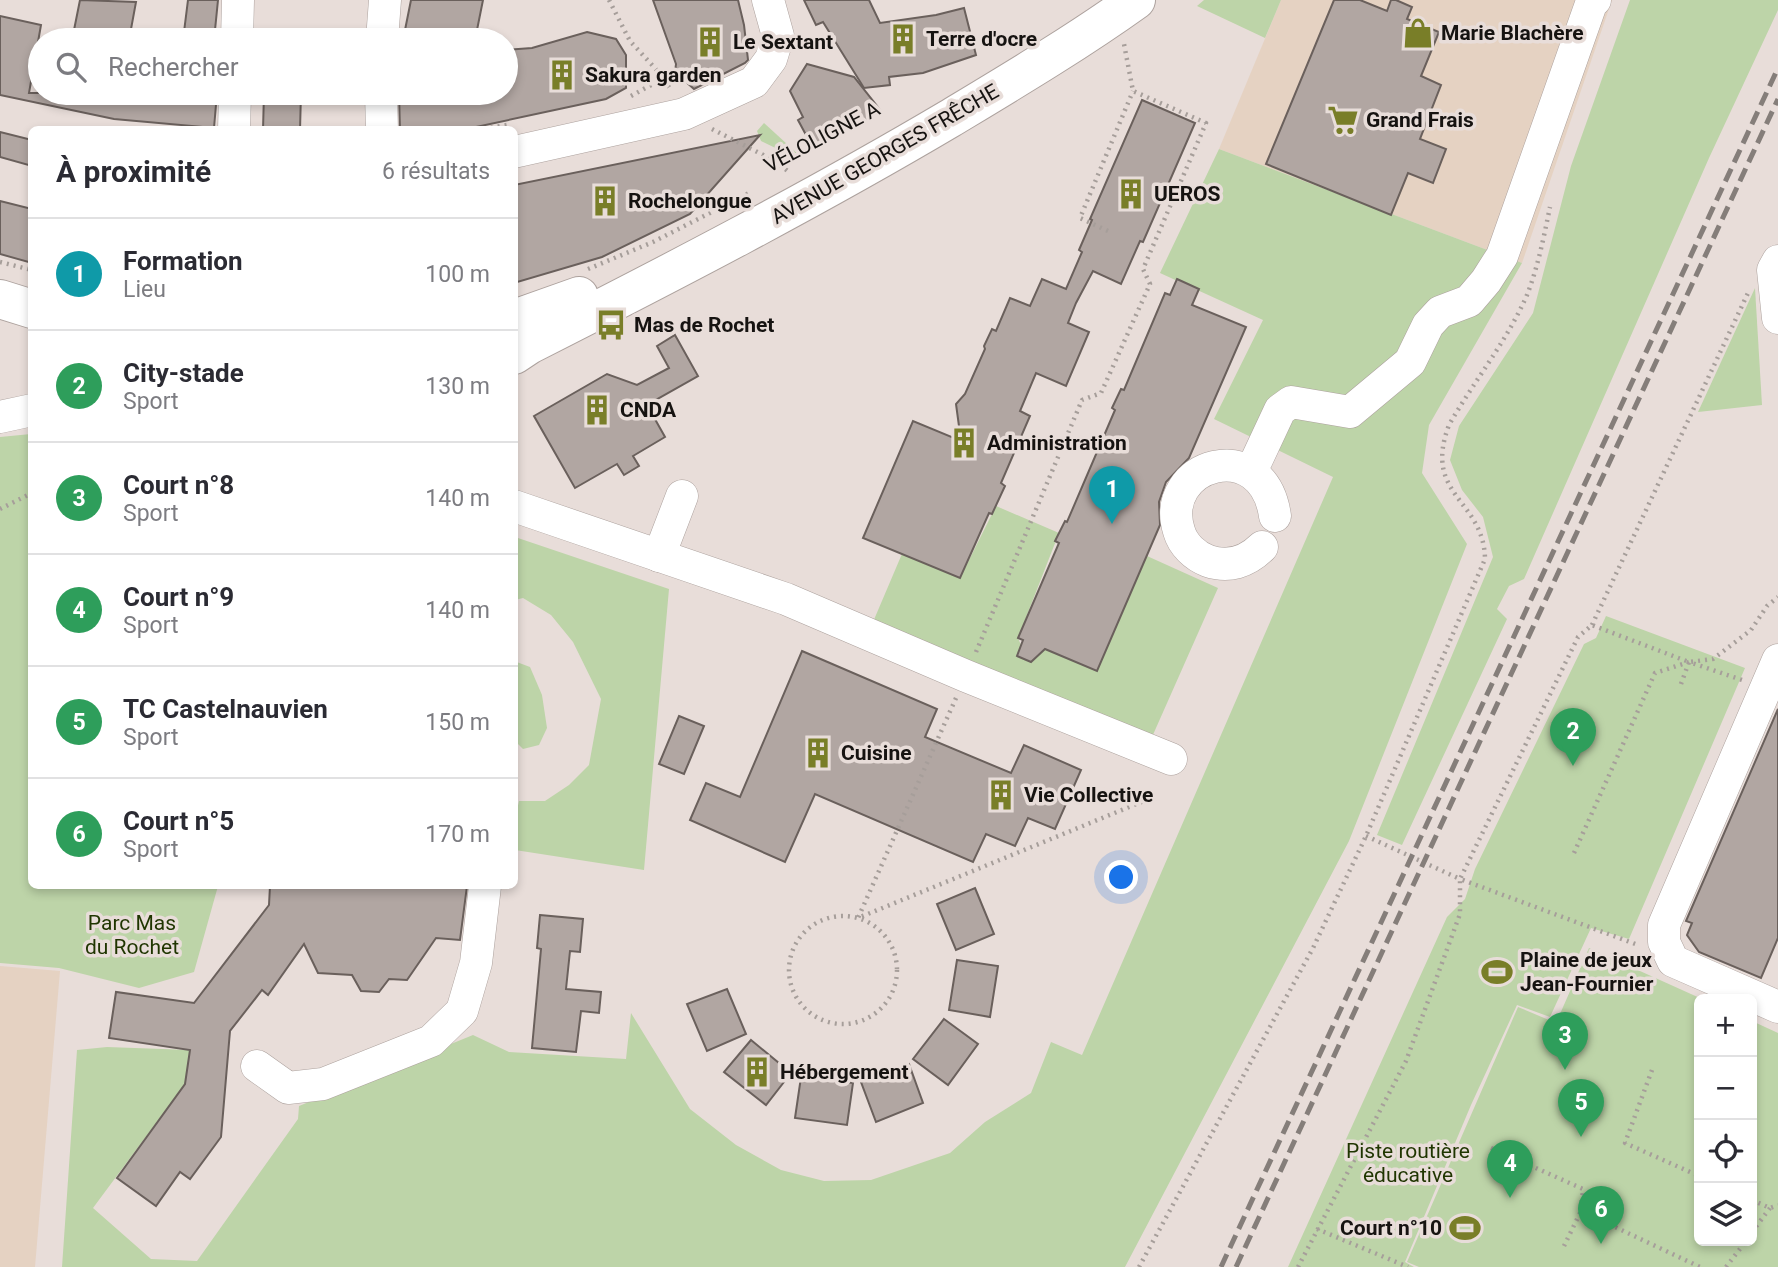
<!DOCTYPE html>
<html lang="fr">
<meta charset="utf-8">
<style>
body{margin:0;font-family:Roboto,sans-serif;background:#f7f7f7;color:#2b2b33}
.controls{position:absolute;right:21px;bottom:21px;display:grid;overflow:hidden;border-radius:10px;box-shadow:0 4px 10px #0003}
.controls button{width:63px;height:63px;display:grid;place-items:center;padding:0;border:0;border-bottom:2px solid #e1e1e2;background:#fff;color:#2b2b33;font:35px sans-serif}
.you{position:absolute;left:1122px;top:878px;width:24px;height:24px;margin:-18px;border:5px solid #fff;border-radius:50%;background:#1a73e8;box-shadow:0 0 0 10px #1a73e833}
.badge{display:grid;place-items:center;width:46px;height:46px;border-radius:50%;background:#d93025;color:#fff;font-size:23px;font-weight:700}
.pin{position:absolute;translate:-50% -58px;filter:drop-shadow(0 2px 4px #0008)}
.pin::after{content:'';position:absolute;top:37px;width:24px;height:21px;background:inherit;clip-path:polygon(0 0,100% 0,50% 100%)}
.list{margin:0;padding:0;list-style:none}
h2{display:flex;justify-content:space-between;align-items:center;height:91px;margin:0;padding:0 28px;font-size:30px}
h2 small{font-size:23px;font-weight:400;color:#7c7c81}
.list li{display:grid;grid-template-columns:46px 1fr auto;gap:21px;align-items:center;box-sizing:border-box;height:112px;padding:0 28px;border-top:2px solid #e1e1e2}
.list b{display:block;font-size:26px;white-space:nowrap}
.list p{margin:0;font-size:23px;white-space:nowrap;color:#7c7c81}
.list em{font-size:23px;font-style:normal;color:#7c7c81}
.icon{flex:none;width:38px;height:38px;fill:none;stroke:currentColor;stroke-width:2;stroke-linecap:round;stroke-linejoin:round}
.map{position:relative;flex:none;width:1778px;height:1267px;overflow:hidden}
.search{position:absolute;background:#fff;box-shadow:0 4px 10px #0003;left:28px;top:28px;width:490px;height:77px;display:flex;align-items:center;gap:18px;box-sizing:border-box;padding:0 24px;border-radius:38px;color:#7c7c81;font-size:26px}
.panel{position:absolute;background:#fff;box-shadow:0 4px 10px #0003;left:28px;top:126px;width:490px;height:763px;border-radius:10px}
.map>svg:first-child{display:block}
</style>
<div class="map">
<svg width="1778" height="1267" viewBox="0 0 1778 1267">
<rect width="100%" height="100%" fill="#e8ddd9"/>
<g fill="#e5d2c2">
<polygon points="1281,0 1612,0 1522,263 1219,149"/>
<polygon points="0,966 60,971 35,1267 0,1267"/>
</g>
<g fill="#bdd4a8">
<polygon points="1204,0 1281,0 1265,38 1197,6"/>
<polygon points="1630,0 1778,0 1778,10 1709,158 1524,579 1509,586 1497,609 1507,619 1402,845 1377,835 1493,557 1483,517 1462,490 1450,460 1459,426 1533,313 1571,166"/>
<polygon points="764,123 799,155 794,157 761,141 757,131"/>
<polygon points="1219,149 1522,263 1429,425 1422,473 1467,544 1349,841 1125,1267 62,1267 77,1050 107,1047 190,1050 185,1084 93,1208 151,1259 197,1261 298,1119 299,1106 473,1035 509,1052 626,1059 631,1013 690,1109 736,1145 781,1170 824,1181 871,1180 950,1153 985,1122 1031,1093 1051,1042 1082,1055 1333,477 1214,419 1263,320 1160,273"/>
<polygon points="1755,288 1762,405 1698,412"/>
<polygon points="31,434 32,886 218,886 194,972 139,988 59,968 0,963 0,437"/>
<polygon points="996,506 1059,533 1018,638 1021,645 1017,656 1030,662 1039,646 1097,671 1147,556 1218,588 1152,737 873,622 910,535 921,562 960,578"/>
<polygon points="515,537 669,589 644,870 515,850 515,819 519,801 545,801 569,785 589,765 601,699 573,642 551,615 523,598 515,600"/>
<polygon points="1606,616 1745,668 1629,939 1591,928 1550,1017 1517,1005 1471,1105 1405,1262 1414,1267 1288,1267 1447,917 1465,899 1475,869 1584,644 1596,638"/>
<polygon points="514,661 530,667 542,695 547,728 539,745 523,749 515,741"/>
<polygon points="1589,948 1702,999 1699,999 1699,1241 1752,1241 1752,1021 1778,1033 1778,1267 1419,1267 1407,1262 1518,1007 1556,1023"/>
</g>
<g fill="#b1a6a2" stroke="#6a605c" stroke-width="2">
<polygon points="80,0 136,2 129,40 72,40"/>
<polygon points="188,0 218,0 214,40 183,40"/>
<polygon points="411,0 483,0 475,40 403,40"/>
<polygon points="653,0 738,0 744,25 748,60 745,63 694,89 675,72 676,64"/>
<polygon points="804,0 869,0 880,23 936,15 964,8 976,55 923,73 889,77 890,85 864,88 823,22 816,25"/>
<polygon points="1334,0 1360,0 1387,11 1391,0 1396,0 1412,7 1407,19 1439,32 1421,76 1441,85 1420,139 1446,149 1433,183 1408,173 1391,215 1266,164"/>
<polygon points="0,16 41,25 29,93 217,93 214,128 114,119 0,95"/>
<polygon points="587,32 616,39 626,55 626,88 606,99 462,130 400,130 399,93 506,93 506,50 532,48"/>
<polygon points="807,64 854,77 881,111 813,148 798,120 803,117 790,91"/>
<polygon points="264,93 301,93 300,130 263,130"/>
<polygon points="1142,100 1195,123 1143,242 1140,241 1121,284 1093,271 1076,303 1068,323 1089,332 1066,386 1036,373 1020,411 1030,416 1001,483 1005,486 992,514 989,513 960,578 863,538 913,421 961,441 956,404 965,394 985,349 984,346 992,329 996,331 1010,298 1030,306 1042,279 1066,289 1082,252 1079,250 1092,220 1090,219"/>
<polygon points="0,132 32,140 32,166 0,157"/>
<polygon points="760,135 690,214 602,257 514,283 514,185"/>
<polygon points="0,201 32,209 32,263 0,254"/>
<polygon points="1177,279 1199,289 1192,305 1246,327 1189,458 1166,482 1159,502 1160,525 1097,671 1045,649 1031,662 1017,656 1023,640 1018,638 1059,543 1055,541 1065,521 1067,522 1115,410 1112,408 1121,389 1124,390 1165,293 1170,295"/>
<polygon points="675,335 698,376 647,405 665,437 633,456 639,466 624,475 617,464 575,488 534,416 607,374 637,385 669,368 657,346"/>
<polygon points="802,651 937,709 925,737 1011,773 1024,745 1081,770 1055,829 1028,818 1015,846 986,834 973,862 815,794 785,862 690,820 706,783 740,797"/>
<polygon points="1778,709 1778,938 1761,978 1699,952 1687,935 1692,923 1686,921"/>
<polygon points="679,716 704,726 684,774 659,764"/>
<polygon points="270,886 467,886 460,940 436,938 407,980 389,979 379,992 361,991 352,975 318,973 304,944 268,995 262,990 230,1031 221,1137 190,1179 180,1172 156,1206 117,1178 185,1084 190,1050 109,1038 116,992 194,1003 269,905"/>
<polygon points="975,888 994,934 956,950 937,904"/>
<polygon points="540,915 583,919 580,952 570,951 566,989 601,992 599,1013 581,1011 576,1052 532,1048 541,949 537,948"/>
<polygon points="957,960 998,966 990,1017 949,1010"/>
<polygon points="727,989 746,1034 707,1051 687,1004"/>
<polygon points="944,1019 978,1044 948,1085 913,1059"/>
<polygon points="751,1040 791,1073 766,1105 724,1072"/>
<polygon points="909,1064 923,1103 876,1122 861,1082"/>
<polygon points="801,1077 853,1083 847,1125 795,1118"/>
</g>
<g fill="none" stroke-linecap="round" stroke-linejoin="round">
<g stroke="#ada29e" stroke-width="33">
<g id="minor">
<polyline points="237,40 238,0"/>
<polyline points="382,40 385,0"/>
<polyline points="381,93 382,130"/>
<polyline points="234,130 235,93"/>
<polyline points="514,152 684,114 754,82 771,59 778,36 768,0"/>
<polyline points="1778,261 1773,270 1778,318"/>
<polyline points="0,417 32,410"/>
<polyline points="1251,472 1280,410 1291,402 1350,412 1410,362 1428,325 1440,312 1469,301 1486,281 1502,256 1591,4 1595,0"/>
<polyline points="514,506 786,599 966,676 1171,759"/>
<path d="M1262,547C1247,562 1229,568 1208,561C1195,556 1183,545 1179,531C1158,464 1263,432 1275,516"/>
<polyline points="659,556 682,496"/>
<polyline points="1778,660 1664,925 1664,942 1673,961 1778,1007"/>
<polyline points="257,1066 288,1088 323,1084 431,1041 462,1011 476,963 485,886"/>
</g>
</g>
<g stroke="#ada29e" stroke-width="40">
<g id="major">
<polyline points="0,299 32,309"/>
<polyline points="514,319 579,296"/>
<path d="M514,355L529,345C671,273 812,200 949,119C1012,81 1076,43 1136,0"/>
</g>
</g>
<g stroke="#a69e9a" stroke-width="4.5" stroke-dasharray="2 5" stroke-linecap="butt">
<polyline points="609,0 630,41 664,78 671,91"/>
<polyline points="631,96 664,78"/>
<polyline points="712,129 775,161 790,173"/>
<polyline points="477,130 507,125"/>
<polyline points="1108,231 1080,218 1133,91"/>
<polyline points="0,262 32,270"/>
<polyline points="588,269 653,242 751,192"/>
<polyline points="0,509 32,493"/>
<polyline points="1592,625 1748,293"/>
<polyline points="976,652 1082,400 1101,393 1150,284 1143,269 1206,123 1133,91 1124,44"/>
<polyline points="1681,684 1689,662"/>
<polyline points="956,698 858,918 1156,796"/>
<polyline points="1366,836 1460,879 1578,637 1592,625 1689,662 1713,659 1751,630 1767,606 1778,597"/>
<polyline points="1574,853 1655,673 1689,662 1742,680"/>
<circle cx="843" cy="970" r="54"/>
<polyline points="1652,1070 1625,1143 1699,1176"/>
<polyline points="1491,1148 1583,1189 1581,1211"/>
<polyline points="1752,1200 1770,1208 1778,1205"/>
<polyline points="1317,1229 1408,1267"/>
<polyline points="1752,1232 1770,1208"/>
<polyline points="1564,1246 1581,1211 1700,1267"/>
<path d="M1139,1267L1313,948L1366,836L1485,559C1484,499 1422,496 1449,425C1474,381 1507,341 1527,295C1538,267 1544,236 1550,207"/>
<polyline points="1298,1267 1406,1061 1460,914 1460,879 1638,945"/>
<polyline points="1726,1267 1746,1241"/>
</g>
<use href="#minor" stroke="#fff" stroke-width="32"/>
<use href="#major" stroke="#fff" stroke-width="38"/>
<g stroke="#857e7a" stroke-width="5" stroke-dasharray="14 7" stroke-linecap="butt">
<polyline points="1221,1267 1778,68"/>
<polyline points="1236,1267 1778,99"/>
</g>
</g>
<defs>
<g id="shop-bare" transform="scale(2.415)"><path d="M-5-2.5h2.3a2.7 3.5 0 0 1 5.4 0H5L5.5 6h-11ZM-1.5-2.5h3a1.5 2.3 0 0 0-3 0Z" fill="#797e28" stroke="#e8ddd9" stroke-width="2.5" paint-order="stroke"/></g>
<g id="building-bare" transform="scale(2.415)"><path d="M-4-6H4V6H1V3H-1V6H-4ZM-2.5-4.3h1.7v1.8h-1.7ZM.8-4.3h1.7v1.8H.8ZM-2.5-1h1.7V.8h-1.7ZM.8-1h1.7V.8H.8Z" fill="#797e28" stroke="#e8ddd9" stroke-width="2.5" paint-order="stroke"/></g>
<g id="supermarket-bare" transform="scale(2.415)"><path d="M-6-5.5h2.5l.6 2H6L4.5 2H-2.5L-4.4-4H-6ZM-1.5 3.2a1.3 1.3 0 1 0 .1 0ZM3 3.2a1.3 1.3 0 1 0 .1 0Z" fill="#797e28" stroke="#e8ddd9" stroke-width="2.5" paint-order="stroke"/></g>
<g id="bus-bare" transform="scale(2.415)"><path d="M-5-6H5V4H4V6H2V4H-2V6H-4V4H-5ZM-3.5-4V0h7V-4ZM-3.5 1.2v1.5H-2V1.2ZM2 1.2v1.5H3.5V1.2Z" fill="#797e28" stroke="#e8ddd9" stroke-width="2.5" paint-order="stroke"/></g>
<g id="stadium-bare" transform="scale(2.415)"><path d="M0-5a6.5 5 0 1 0 0 10a6.5 5 0 1 0 0-10ZM-3.5-1.8h7v3.6h-7Z" fill="#797e28" stroke="#e8ddd9" stroke-width="2.5" paint-order="stroke"/></g>
</defs>
<g fill-rule="evenodd">
<use href="#shop-bare" x="1418" y="33"/>
<use href="#building-bare" x="903" y="39"/>
<use href="#building-bare" x="710" y="42"/>
<use href="#building-bare" x="562" y="75"/>
<use href="#supermarket-bare" x="1343" y="120"/>
<use href="#building-bare" x="1131" y="194"/>
<use href="#building-bare" x="605" y="201"/>
<use href="#bus-bare" x="611" y="325"/>
<use href="#building-bare" x="597" y="410"/>
<use href="#building-bare" x="964" y="443"/>
<use href="#building-bare" x="818" y="753"/>
<use href="#building-bare" x="1001" y="795"/>
<use href="#stadium-bare" x="1497" y="972"/>
<use href="#building-bare" x="757" y="1072"/>
<use href="#stadium-bare" x="1465" y="1228"/>
</g>
<g text-anchor="middle" dominant-baseline="central" stroke-width="7" stroke-linejoin="round" paint-order="stroke">
<g font-size="21" font-weight="bold" fill="#161311" stroke="#e8ddd9" text-anchor="start">
<text x="1441" y="33">Marie Blachère</text>
<text x="926" y="39">Terre d'ocre</text>
<text x="733" y="42">Le Sextant</text>
<text x="585" y="75">Sakura garden</text>
<text x="1366" y="120">Grand Frais</text>
<text x="1154" y="194">UEROS</text>
<text x="628" y="201">Rochelongue</text>
<text x="634" y="325">Mas de Rochet</text>
<text x="620" y="410">CNDA</text>
<text x="987" y="443">Administration</text>
<text x="841" y="753">Cuisine</text>
<text x="1024" y="795">Vie Collective</text>
<text x="1520" y="960">Plaine de jeux<tspan x="1520" dy="24">Jean-Fournier</tspan></text>
<text x="780" y="1072">Hébergement</text>
<text x="1442" y="1228" text-anchor="end">Court n°10</text>
</g>
<g font-size="21" fill="#161311" stroke="#e8ddd9">
<text transform="translate(822 137) rotate(-28)">VÉLOLIGNE A</text>
<text transform="translate(885 154) rotate(-30)">AVENUE GEORGES FRÊCHE</text>
</g>
<g font-size="21" fill="#1f3500" stroke="#e8ddd9">
<text x="132" y="923">Parc Mas<tspan x="132" dy="24">du Rochet</tspan></text>
<text x="1408" y="1151">Piste routière<tspan x="1408" dy="24">éducative</tspan></text>
</g>
</g>
</svg>
<div class="controls">
<button>+</button>
<button>−</button>
<button><svg class="icon" aria-label="locate" viewBox="0 0 24 24"><circle cx="12" cy="12" r="6"/><path d="M12 2v4M12 18v4M2 12h4M18 12h4"/></svg></button>
<button><svg class="icon" aria-label="layers" viewBox="0 0 24 24"><path d="M12 4l9 5-9 5-9-5zM3 14l9 5 9-5"/></svg></button>
</div>
<div class="you"></div>
<div class="pin badge" style="left:1112px;top:524px;background:#0f9aa8">1</div>
<div class="pin badge" style="left:1573px;top:766px;background:#2e9e5b">2</div>
<div class="pin badge" style="left:1565px;top:1070px;background:#2e9e5b">3</div>
<div class="pin badge" style="left:1510px;top:1198px;background:#2e9e5b">4</div>
<div class="pin badge" style="left:1581px;top:1137px;background:#2e9e5b">5</div>
<div class="pin badge" style="left:1601px;top:1244px;background:#2e9e5b">6</div>
<div class="search"><svg class="icon" aria-label="search" viewBox="0 0 24 24"><circle cx="10" cy="10" r="6"/><path d="M15 15l6 6"/></svg>Rechercher</div>
<section class="panel">
<h2>À proximité<small>6 résultats</small></h2>
<ul class="list">
<li><span class="badge" style="background:#0f9aa8">1</span><div><b>Formation</b><p>Lieu</p></div><em>100 m</em></li>
<li><span class="badge" style="background:#2e9e5b">2</span><div><b>City-stade</b><p>Sport</p></div><em>130 m</em></li>
<li><span class="badge" style="background:#2e9e5b">3</span><div><b>Court n°8</b><p>Sport</p></div><em>140 m</em></li>
<li><span class="badge" style="background:#2e9e5b">4</span><div><b>Court n°9</b><p>Sport</p></div><em>140 m</em></li>
<li><span class="badge" style="background:#2e9e5b">5</span><div><b>TC Castelnauvien</b><p>Sport</p></div><em>150 m</em></li>
<li><span class="badge" style="background:#2e9e5b">6</span><div><b>Court n°5</b><p>Sport</p></div><em>170 m</em></li>
</ul>
</section>
</div>
